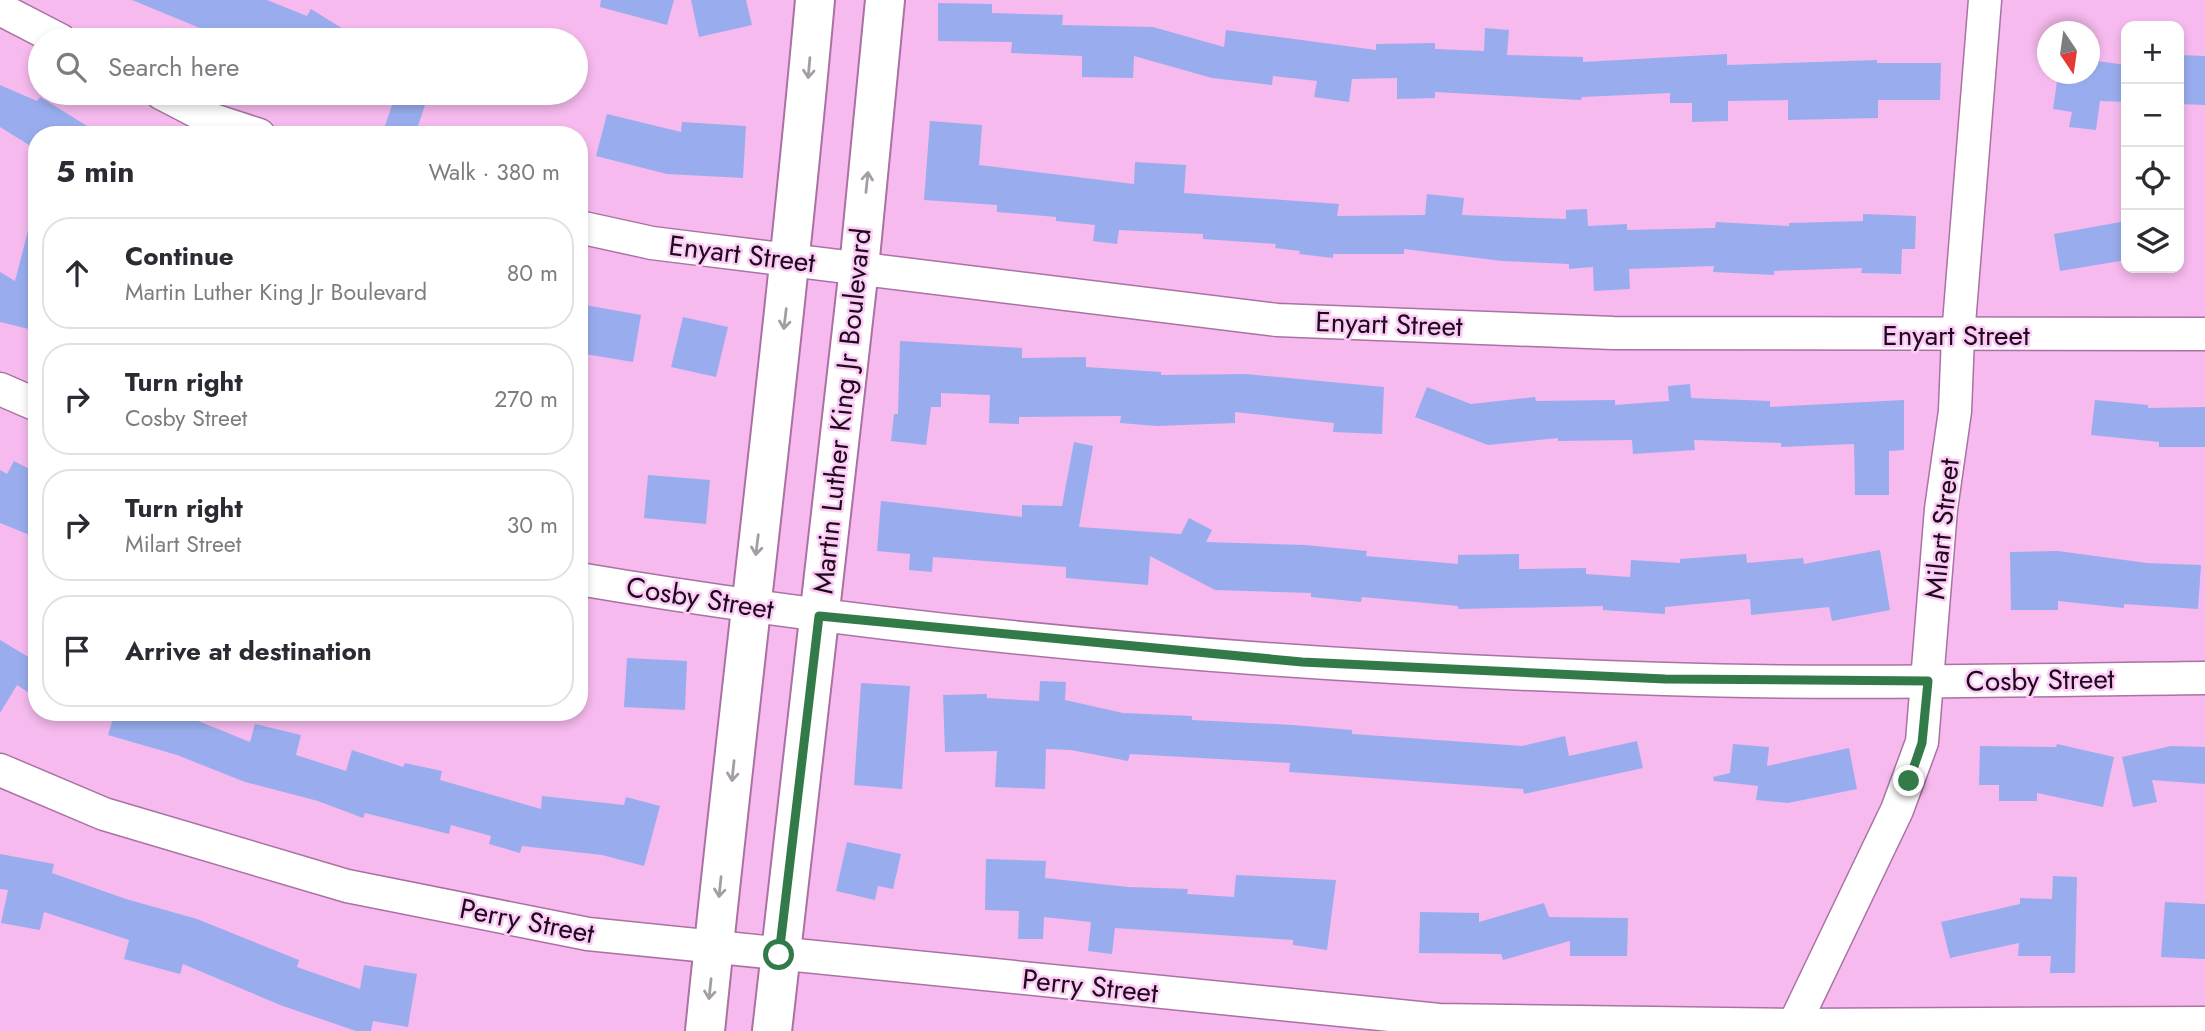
<!DOCTYPE html>
<meta charset="utf-8">
<style>
body{margin:0;font-family:Jost,sans-serif;background:#f2f2f3;color:#2b2b33}
.controls{position:absolute;right:21px;top:21px;display:grid;overflow:hidden;border-radius:14px;box-shadow:0 4px 10px #0003}
.controls button{width:63px;height:63px;display:grid;place-items:center;padding:0;border:0;border-bottom:2px solid #e1e1e2;background:#fff;color:#2b2b33;font:35px sans-serif}
.compass{position:absolute;left:2037px;top:21px;width:63px;height:63px;border-radius:50%;background:#fff;box-shadow:0 4px 10px #0003;rotate:167deg}
.stop{position:absolute;width:21px;height:21px;margin:-16px;border:5px solid #327b48;border-radius:50%;background:#fff}
.stop.end{background:#327b48;border-color:#fff;box-shadow:0 2px 7px #0008}
.list{margin:0;padding:0;list-style:none}
h2{display:flex;justify-content:space-between;align-items:center;height:91px;margin:0;padding:0 28px;font-size:30px}
h2 small{font-size:23px;font-weight:400;color:#7c7c81}
.list li{display:grid;grid-template-columns:46px 1fr auto;gap:21px;align-items:center;box-sizing:border-box;height:112px;margin:0 14px 14px;padding:0 14px;border:2px solid #e1e1e2;border-radius:28px}
.list b{display:block;font-size:26px;white-space:nowrap}
.list p{margin:0;font-size:23px;white-space:nowrap;color:#7c7c81}
.list em{font-size:23px;font-style:normal;color:#7c7c81}
.icon{flex:none;width:38px;height:38px;fill:none;stroke:currentColor;stroke-width:2;stroke-linecap:round;stroke-linejoin:round}
.map{position:relative;flex:none;width:2205px;height:1031px;overflow:hidden}
.search{position:absolute;background:#fff;box-shadow:0 4px 10px #0003;left:28px;top:28px;width:560px;height:77px;display:flex;align-items:center;gap:18px;box-sizing:border-box;padding:0 24px;border-radius:38px;color:#7c7c81;font-size:26px}
.panel{position:absolute;background:#fff;box-shadow:0 4px 10px #0003;left:28px;top:126px;width:560px;height:595px;border-radius:28px}
.map>svg:first-child{display:block}
</style>
<div class="map">
<svg width="2205" height="1031" viewBox="0 0 2205 1031">
<rect width="100%" height="100%" fill="#f6baee"/>
<g fill="#99adee">
<polygon points="132,0 267,0 307,16 311,9 361,40 229,40"/>
<polygon points="601,0 674,0 667,25 600,7"/>
<polygon points="691,0 746,0 752,25 699,37"/>
<polygon points="938,3 992,4 992,13 1063,15 1062,25 1153,27 1224,47 1226,30 1376,50 1376,44 1435,43 1435,49 1484,51 1485,28 1509,30 1507,55 1583,57 1583,62 1727,54 1727,65 1877,60 1877,63 1941,63 1940,100 1878,100 1878,118 1788,120 1788,100 1728,101 1728,121 1692,122 1692,103 1670,103 1670,93 1582,97 1581,100 1435,92 1435,98 1397,99 1397,78 1352,79 1349,102 1314,97 1317,81 1273,76 1272,85 1212,78 1134,56 1133,78 1082,77 1082,56 1011,53 1012,42 938,41"/>
<polygon points="2179,55 2205,56 2205,105 2179,104"/>
<polygon points="2090,60 2126,65 2126,102 2100,101 2096,130 2069,127 2072,112 2053,109 2058,74 2090,74"/>
<polygon points="0,85 37,101 40,97 102,135 37,135 37,150 0,127"/>
<polygon points="396,93 429,93 415,135 382,135"/>
<polygon points="607,114 681,132 682,122 746,126 743,178 667,174 596,156"/>
<polygon points="930,121 982,125 979,165 1134,184 1135,162 1186,165 1184,193 1339,204 1337,216 1425,215 1427,194 1464,198 1462,215 1566,219 1566,210 1587,209 1588,226 1627,224 1627,230 1715,228 1716,222 1789,226 1789,223 1863,221 1863,214 1916,216 1915,249 1902,249 1901,274 1861,273 1862,268 1774,271 1774,275 1713,272 1714,266 1629,269 1630,289 1594,291 1593,267 1569,269 1569,264 1502,261 1404,249 1404,254 1333,254 1333,258 1299,254 1300,251 1275,248 1276,244 1203,239 1203,234 1119,230 1117,244 1093,241 1095,225 1056,221 1056,217 997,212 997,205 924,200"/>
<polygon points="2126,221 2126,260 2060,271 2054,234"/>
<polygon points="29,227 37,228 37,331 0,322 0,272 15,281"/>
<polygon points="585,305 641,315 633,362 579,353"/>
<polygon points="683,317 728,327 716,377 671,367"/>
<polygon points="900,341 1022,348 1022,358 1086,357 1086,367 1161,372 1161,375 1246,374 1384,387 1382,434 1333,432 1334,423 1235,412 1235,423 1157,426 1120,423 1121,416 1019,417 1019,424 989,423 990,395 941,393 941,407 931,407 926,445 891,441 894,414 898,414"/>
<polygon points="1690,384 1691,398 1770,401 1770,407 1904,400 1904,450 1889,451 1889,495 1855,495 1854,444 1781,447 1781,443 1694,440 1695,450 1633,454 1632,440 1558,441 1558,438 1488,445 1415,417 1427,387 1471,404 1535,397 1536,401 1615,400 1615,405 1669,401 1668,386"/>
<polygon points="2095,400 2148,405 2148,408 2205,407 2205,447 2159,447 2159,442 2091,435"/>
<polygon points="1074,442 1093,446 1079,527 1181,534 1189,518 1212,530 1206,542 1305,545 1367,551 1366,556 1458,564 1458,555 1519,554 1519,569 1586,568 1586,574 1630,577 1631,560 1680,563 1680,559 1746,554 1747,563 1803,558 1804,564 1880,550 1890,610 1832,621 1829,607 1751,615 1750,599 1665,607 1665,614 1603,610 1603,606 1458,609 1458,606 1362,597 1361,602 1311,597 1311,593 1215,590 1150,556 1148,585 1066,578 1066,567 933,557 932,572 909,570 910,554 877,551 881,501 1022,517 1022,505 1062,506"/>
<polygon points="14,461 37,473 37,538 0,523 0,470 7,474"/>
<polygon points="648,475 710,480 706,524 644,518"/>
<polygon points="2058,551 2147,563 2201,565 2198,609 2124,604 2124,608 2058,601 2058,610 2011,610 2010,552"/>
<polygon points="0,640 37,662 37,698 17,685 0,713"/>
<polygon points="627,658 687,661 685,710 624,707"/>
<polygon points="1040,681 1066,682 1065,700 1123,713 1192,716 1192,720 1293,725 1352,730 1352,734 1522,746 1565,736 1569,756 1637,741 1643,768 1524,794 1523,789 1289,772 1290,763 1130,754 1128,761 1071,750 1046,749 1045,789 995,787 997,751 945,752 943,695 987,694 987,698 1039,701"/>
<polygon points="861,683 910,686 902,789 854,785"/>
<polygon points="115,712 176,712 250,742 255,724 301,735 296,755 346,771 352,750 403,767 405,763 442,771 440,780 541,809 542,796 624,805 626,797 660,806 644,866 602,855 522,846 520,853 489,844 491,836 451,825 449,834 365,813 363,818 318,801 245,782 177,755 108,735"/>
<polygon points="1733,744 1769,747 1767,766 1849,748 1857,789 1788,803 1756,800 1758,786 1714,781 1713,777 1730,773"/>
<polygon points="2057,744 2114,757 2103,807 2037,793 2037,801 1999,801 1999,785 1979,785 1980,746 2056,747"/>
<polygon points="2171,746 2205,747 2205,784 2152,780 2157,802 2133,807 2122,757"/>
<polygon points="847,842 901,854 893,889 878,886 875,900 836,891"/>
<polygon points="0,854 54,864 52,873 126,899 197,919 299,960 297,967 360,989 364,965 417,974 408,1027 373,1021 371,1031 356,1031 280,1005 183,964 180,974 124,959 129,940 44,912 40,930 1,923 8,890 0,889"/>
<polygon points="986,859 1046,861 1045,878 1128,887 1188,889 1187,894 1234,897 1236,875 1336,880 1327,950 1293,945 1293,940 1115,928 1112,954 1088,951 1091,922 1044,917 1043,939 1018,939 1019,911 985,910"/>
<polygon points="2053,876 2077,877 2075,973 2050,973 2051,956 2018,956 2019,943 1950,958 1941,922 2020,904 2020,898 2052,899"/>
<polygon points="2165,902 2205,904 2205,959 2161,957"/>
<polygon points="1544,903 1549,917 1628,918 1627,956 1570,956 1570,941 1503,960 1501,954 1419,953 1420,912 1479,913 1479,922"/>
</g>
<g fill="none" stroke-linecap="round" stroke-linejoin="round">
<g stroke="#a972a3" stroke-width="35">
<g id="street">
<polyline points="0,9 60,40"/>
<polyline points="161,93 213,120 259,135"/>
<polyline points="579,227 652,243 1277,320 1613,333 2205,334"/>
<polyline points="0,389 37,405"/>
<path d="M579,579C934,639 1304,668 1664,679C1844,685 2025,680 2205,678"/>
<polyline points="0,770 104,814 347,886 588,934 1439,1020 1795,1025 2205,1023"/>
<polyline points="1791,1031 1897,810 1922,742 1941,509 1955,411 1958,336 1985,0"/>
</g>
</g>
<g stroke="#a972a3" stroke-width="42">
<g id="secondary">
<path d="M705,1031C740,687 784,344 815,0"/>
<polyline points="772,1031 859,268 885,0"/>
</g>
</g>
<use href="#street" stroke="#fff" stroke-width="32"/>
<use href="#secondary" stroke="#fff" stroke-width="38"/>
</g>
<defs><path id="oneway-shaft" d="M-6 0H5M1.5-3L5.5 0L1.5 3" fill="none" stroke-width="1.6" stroke-linecap="round" stroke-linejoin="round" transform="scale(1.75)"/></defs>
<g stroke="#a59da5">
<use href="#oneway-shaft" transform="translate(809 68) rotate(95)"/>
<use href="#oneway-shaft" transform="translate(867 182) rotate(-84)"/>
<use href="#oneway-shaft" transform="translate(785 319) rotate(97)"/>
<use href="#oneway-shaft" transform="translate(757 545) rotate(97)"/>
<use href="#oneway-shaft" transform="translate(733 771) rotate(96)"/>
<use href="#oneway-shaft" transform="translate(720 887) rotate(96)"/>
<use href="#oneway-shaft" transform="translate(710 989) rotate(96)"/>
</g>
<g fill="none" stroke-linecap="round" stroke-linejoin="round">
<polyline stroke="#327b48" stroke-width="9" points="779,955 819,616 1302,662 1665,679 1928,681 1922,743 1909,781"/>
</g>
<g text-anchor="middle" dominant-baseline="central" stroke-width="5" stroke-linejoin="round" paint-order="stroke">
<g font-size="28" fill="#1f0a1d" stroke="#fcccf6">
<text transform="translate(742 254) rotate(7)">Enyart Street</text>
<text transform="translate(1389 324) rotate(2)">Enyart Street</text>
<text x="1956" y="335">Enyart Street</text>
<text transform="translate(842 411) rotate(-84)">Martin Luther King Jr Boulevard</text>
<text transform="translate(1942 529) rotate(-84)">Milart Street</text>
<text transform="translate(700 598) rotate(9)">Cosby Street</text>
<text transform="translate(2040 680) rotate(-1)">Cosby Street</text>
<text transform="translate(527 921) rotate(11)">Perry Street</text>
<text transform="translate(1090 986) rotate(6)">Perry Street</text>
</g>
</g>
</svg>
<div class="controls">
<button>+</button>
<button>−</button>
<button><svg class="icon" aria-label="locate" viewBox="0 0 24 24"><circle cx="12" cy="12" r="6"/><path d="M12 2v4M12 18v4M2 12h4M18 12h4"/></svg></button>
<button><svg class="icon" aria-label="layers" viewBox="0 0 24 24"><path d="M12 4l9 5-9 5-9-5zM3 14l9 5 9-5"/></svg></button>
</div>
<svg class="compass" viewBox="-18 -18 36 36"><path d="M0-13l5 13h-10z" fill="#e53935"/><path d="M0 13l5-13h-10z" fill="#7c7c81"/></svg>
<div class="stop" style="left:779px;top:955px"></div>
<div class="stop end" style="left:1909px;top:781px"></div>
<div class="search"><svg class="icon" aria-label="search" viewBox="0 0 24 24"><circle cx="10" cy="10" r="6"/><path d="M15 15l6 6"/></svg>Search here</div>
<section class="panel">
<h2>5 min<small>Walk · 380 m</small></h2>
<ul class="list">
<li><svg class="icon" aria-label="ahead" viewBox="0 0 24 24"><path d="M12 20V5M6 11l6-6 6 6"/></svg><div><b>Continue</b><p>Martin Luther King Jr Boulevard</p></div><em>80 m</em></li>
<li><svg class="icon" aria-label="right" viewBox="0 0 24 24"><path d="M7 20v-9h11M14 6l5 5-5 5"/></svg><div><b>Turn right</b><p>Cosby Street</p></div><em>270 m</em></li>
<li><svg class="icon" aria-label="right" viewBox="0 0 24 24"><path d="M7 20v-9h11M14 6l5 5-5 5"/></svg><div><b>Turn right</b><p>Milart Street</p></div><em>30 m</em></li>
<li><svg class="icon" aria-label="arrive" viewBox="0 0 24 24"><path d="M6 21V4h12l-3 4 3 4H6"/></svg><div><b>Arrive at destination</b></div></li>
</ul>
</section>
</div>
